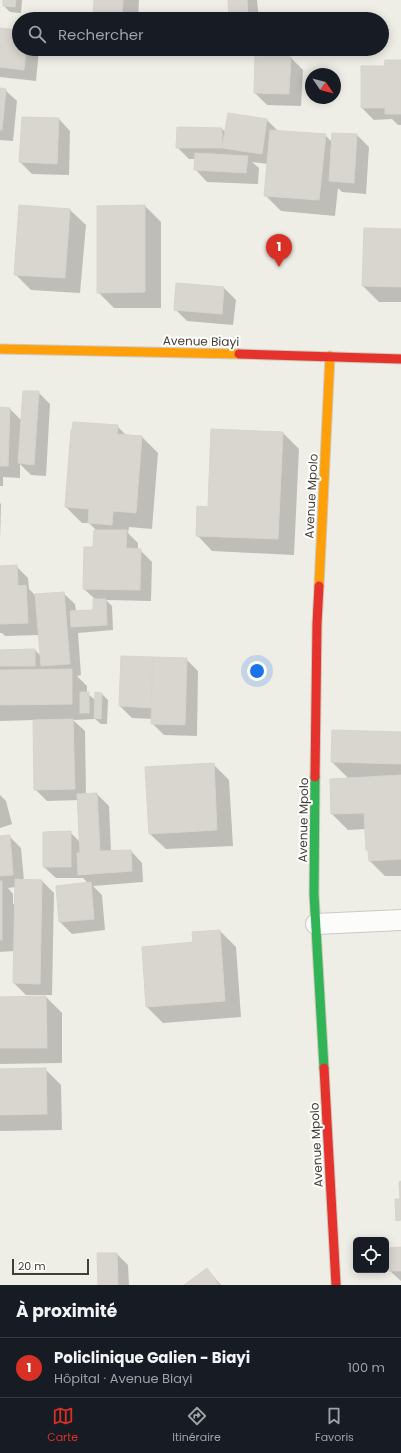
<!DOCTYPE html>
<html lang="fr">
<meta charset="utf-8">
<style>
body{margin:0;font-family:Poppins,sans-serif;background:#242831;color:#f1f3f6}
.controls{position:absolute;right:12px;bottom:12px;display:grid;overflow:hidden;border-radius:6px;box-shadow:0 2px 10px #0003}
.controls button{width:36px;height:36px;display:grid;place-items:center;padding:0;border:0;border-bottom:1px solid #363941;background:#171b24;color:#f1f3f6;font:20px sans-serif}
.compass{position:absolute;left:305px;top:68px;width:36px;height:36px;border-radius:50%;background:#171b24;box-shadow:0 2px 10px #0003;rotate:125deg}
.scale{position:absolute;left:12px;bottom:10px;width:77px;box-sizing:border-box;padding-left:4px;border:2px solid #443e33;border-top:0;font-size:11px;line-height:14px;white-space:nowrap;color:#443e33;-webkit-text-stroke:3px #fff;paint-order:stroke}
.you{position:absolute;left:257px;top:671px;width:14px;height:14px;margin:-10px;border:3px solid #fff;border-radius:50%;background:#1a73e8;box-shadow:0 0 0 6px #1a73e833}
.badge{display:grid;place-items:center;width:26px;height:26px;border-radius:50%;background:#d93025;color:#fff;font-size:13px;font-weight:700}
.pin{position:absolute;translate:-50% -33px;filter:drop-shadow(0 1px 2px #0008)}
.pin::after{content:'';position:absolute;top:21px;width:14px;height:12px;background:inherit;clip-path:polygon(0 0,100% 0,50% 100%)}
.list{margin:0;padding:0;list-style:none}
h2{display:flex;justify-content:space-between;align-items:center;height:52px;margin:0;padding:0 16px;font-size:17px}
h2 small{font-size:13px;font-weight:400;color:#9ea1a6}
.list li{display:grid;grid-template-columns:26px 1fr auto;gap:12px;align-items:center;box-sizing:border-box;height:60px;padding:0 16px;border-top:1px solid #363941}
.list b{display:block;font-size:15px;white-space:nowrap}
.list p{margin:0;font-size:13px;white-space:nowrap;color:#9ea1a6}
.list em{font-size:13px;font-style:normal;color:#9ea1a6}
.icon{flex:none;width:22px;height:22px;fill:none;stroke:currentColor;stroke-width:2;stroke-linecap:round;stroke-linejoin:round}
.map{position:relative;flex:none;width:401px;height:1285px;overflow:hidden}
.search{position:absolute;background:#171b24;box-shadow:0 2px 10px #0003;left:12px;right:12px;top:12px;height:44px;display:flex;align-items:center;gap:10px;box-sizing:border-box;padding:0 14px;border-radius:22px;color:#9ea1a6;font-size:15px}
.sheet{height:112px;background:#171b24}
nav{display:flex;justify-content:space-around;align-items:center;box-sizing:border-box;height:56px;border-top:1px solid #363941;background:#171b24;font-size:11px;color:#9ea1a6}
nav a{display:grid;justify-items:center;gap:2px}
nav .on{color:#d93025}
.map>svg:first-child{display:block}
</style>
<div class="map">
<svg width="401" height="1285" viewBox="0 0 401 1285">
<rect width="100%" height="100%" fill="#eeede6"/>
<g fill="#0003" fill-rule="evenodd">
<polygon points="4,0 22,0 21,13 10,12 4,6"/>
<polygon points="95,0 139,0 138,19 98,19 94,14"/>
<polygon points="229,0 257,0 259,19 230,19"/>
<polygon points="0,30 19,31 19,49 39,49 36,81 0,77"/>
<polygon points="291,58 303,70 301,106 267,105 255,93"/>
<polygon points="401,61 401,125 398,125 392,119 374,120 362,108 385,67"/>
<polygon points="0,89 5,90 17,101 13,141 0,140"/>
<polygon points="228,114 267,120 278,131 325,135 332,142 357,135 369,147 366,194 342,192 338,188 335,216 281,211 265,195 268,164 252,162 259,168 258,184 207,182 196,170 196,159 189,159 177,147 222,129 226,132"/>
<polygon points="59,119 70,131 69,175 32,174 20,162"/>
<polygon points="145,206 161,222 161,308 114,308 98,292"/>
<polygon points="70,210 86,225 80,293 31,290 15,274"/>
<polygon points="401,230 401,302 379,302 363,286"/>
<polygon points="177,284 224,288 236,300 233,325 187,321 175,309"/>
<polygon points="38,392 50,404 46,476 31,475 20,464 20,478 3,477 3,486 0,486 0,408 10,409 22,421"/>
<polygon points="117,426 127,436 142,437 158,453 152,529 129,527 128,533 138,543 138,550 140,550 152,562 151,601 106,600 112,606 113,630 78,633 81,675 77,676 87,686 87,693 95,700 96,693 102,694 108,700 107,724 101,724 94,718 94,719 73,720 85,731 86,794 97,794 109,806 111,852 131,851 142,863 143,882 93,886 102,895 105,930 72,934 60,922 57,887 88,883 83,878 56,878 44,867 70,832 81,843 79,800 47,801 35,789 34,720 0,721 0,651 35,650 41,656 39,635 5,636 2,633 0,633 0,567 16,566 28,578 29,589 35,595 63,593 75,604 76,612 94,611 96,600 84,589 97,531 89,523 82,523 66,507"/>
<polygon points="283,433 299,449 294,555 212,551 197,535 209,508"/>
<polygon points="0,503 1,504 0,541"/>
<polygon points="122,657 186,659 198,671 197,736 164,735 152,723 152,719 132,718 120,706"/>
<polygon points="401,733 401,876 385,876 370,861 366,829 348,830 332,814 331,780 349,779 332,762"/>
<polygon points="213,764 229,780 233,846 166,849 150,834"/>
<polygon points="0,795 6,801 12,824 0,828"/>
<path d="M9,836L21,848L24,881H42L54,893L52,995H26L14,983L15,951L0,952V837ZM16,887L15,904H13V894L8,888Z"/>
<polygon points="220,931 236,947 241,1017 163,1023 147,1007 143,948 194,943"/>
<polygon points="46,997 62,1013 62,1063 0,1064 0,998"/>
<polygon points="45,1069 61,1085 62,1130 0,1131 0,1070"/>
<polygon points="401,1248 401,1281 390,1271"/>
<polygon points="117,1254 128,1265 129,1285 99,1285"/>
<polygon points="207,1269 221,1285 186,1285"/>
</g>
<g fill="#d8d6cf" stroke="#d6d4cc">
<polygon points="3,0 16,0 15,7 3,6"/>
<polygon points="94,0 123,0 122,16 93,15"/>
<polygon points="228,0 247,0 248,19 229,19"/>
<polygon points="0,28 19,30 19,49 26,49 24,70 0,67"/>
<polygon points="255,55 291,57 289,94 254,93"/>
<polygon points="385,60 401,60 401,114 385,114 385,108 361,108 361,66 384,66"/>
<polygon points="0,88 6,89 2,130 0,130"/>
<polygon points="228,113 267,119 262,154 222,148"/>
<polygon points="22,117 59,118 57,164 19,162"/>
<polygon points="177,127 222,128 222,148 176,148"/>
<polygon points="270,130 326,134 319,200 264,196"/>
<polygon points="332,133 357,134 354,183 329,181"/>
<polygon points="195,153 248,156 246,173 194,170"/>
<polygon points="19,205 70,209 65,278 14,275"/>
<polygon points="145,205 145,292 97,293 97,206"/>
<polygon points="364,228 401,229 401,287 362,286"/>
<polygon points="176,283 224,287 222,314 174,310"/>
<polygon points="23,391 39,391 34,465 18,463"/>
<polygon points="0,407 10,408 8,466 0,466"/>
<polygon points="73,422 118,425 117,434 142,436 136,513 113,511 112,525 88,523 89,509 65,507 71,430 72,430"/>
<polygon points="211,429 283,432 278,539 196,536 197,506 208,507"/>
<polygon points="94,530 127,530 126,548 141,549 140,590 83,589 84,547 93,547"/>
<polygon points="17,565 18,586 26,585 28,623 0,624 0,566"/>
<polygon points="64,592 70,664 41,666 35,594"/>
<polygon points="93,599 106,599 107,625 71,627 70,611 93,610"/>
<polygon points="35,649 35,666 0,666 0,650"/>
<polygon points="121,656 153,657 151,708 119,706"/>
<polygon points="153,657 187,658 185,725 151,724"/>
<polygon points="72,669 72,704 0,705 0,670"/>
<rect x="80" y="692" width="9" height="21"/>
<polygon points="95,692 102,693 101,719 94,718"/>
<polygon points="73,719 75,789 34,790 33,720"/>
<polygon points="332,730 401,732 401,764 331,762"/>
<polygon points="214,763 217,830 149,834 145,767"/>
<polygon points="401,775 401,859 369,861 368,850 366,850 364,813 331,814 330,779"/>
<polygon points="97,793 100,851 131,850 132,871 78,875 77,853 80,853 77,794"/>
<polygon points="71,831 71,867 43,867 43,832"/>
<polygon points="10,835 13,875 0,876 0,836"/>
<polygon points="15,879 42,880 40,984 13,983"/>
<rect x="0" y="881" width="2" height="59"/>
<polygon points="91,882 94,919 59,922 56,886"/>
<polygon points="220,930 225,1001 146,1007 142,947 193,942 192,932"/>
<polygon points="46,996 47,1048 0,1048 0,997"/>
<polygon points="46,1068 47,1114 0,1115 0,1069"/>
<polygon points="401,1181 401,1220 396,1221 395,1199 400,1199 399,1182"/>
<polygon points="401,1247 401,1271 389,1271 389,1248"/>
<polygon points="97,1253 117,1253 118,1285 98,1285"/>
<polygon points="207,1268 219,1285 184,1285"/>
</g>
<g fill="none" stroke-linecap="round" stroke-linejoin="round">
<g stroke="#cccac4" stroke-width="22">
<polyline id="street" points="316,924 401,920"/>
</g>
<g stroke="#cecabd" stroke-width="11">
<polyline id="fast" points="315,777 314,894 324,1068"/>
</g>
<g stroke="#cecabd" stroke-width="11">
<g id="slow">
<polyline points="0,349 239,354"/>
<polyline points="319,586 330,356"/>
</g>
</g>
<g stroke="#cecabd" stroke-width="11">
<g id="jam">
<polyline points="239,354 401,359"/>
<polyline points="315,777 317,624 319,586"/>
<polyline points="324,1068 336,1285"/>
</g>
</g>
<use href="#street" stroke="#fcfcfb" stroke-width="20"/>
<use href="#fast" stroke="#30b455" stroke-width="9"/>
<use href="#slow" stroke="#ff9f0a" stroke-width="9"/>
<use href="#jam" stroke="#e5322d" stroke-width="9"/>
</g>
<g text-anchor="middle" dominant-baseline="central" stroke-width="4" stroke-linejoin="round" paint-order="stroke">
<g font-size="12" fill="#443e33" stroke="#fff">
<text transform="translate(201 341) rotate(1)">Avenue Biayi</text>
<text transform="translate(311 496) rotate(-87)">Avenue Mpolo</text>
<text transform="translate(303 820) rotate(-89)">Avenue Mpolo</text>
<text transform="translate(316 1145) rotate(-93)">Avenue Mpolo</text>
</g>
</g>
</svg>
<div class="controls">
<button><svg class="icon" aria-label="locate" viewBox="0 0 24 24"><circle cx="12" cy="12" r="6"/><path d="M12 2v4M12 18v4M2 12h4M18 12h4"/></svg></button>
</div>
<svg class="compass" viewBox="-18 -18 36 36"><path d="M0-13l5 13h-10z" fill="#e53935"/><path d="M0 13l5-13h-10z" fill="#9ea1a6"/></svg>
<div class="scale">20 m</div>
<div class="you"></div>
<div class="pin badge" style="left:279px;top:267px">1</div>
<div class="search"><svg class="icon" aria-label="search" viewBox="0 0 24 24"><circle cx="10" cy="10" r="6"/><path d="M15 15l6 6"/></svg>Rechercher</div>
</div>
<section class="sheet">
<h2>À proximité<small></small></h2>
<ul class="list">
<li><span class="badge">1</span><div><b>Policlinique Galien - Biayi</b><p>Hôpital · Avenue Biayi</p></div><em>100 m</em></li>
</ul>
</section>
<nav>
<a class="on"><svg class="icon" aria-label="map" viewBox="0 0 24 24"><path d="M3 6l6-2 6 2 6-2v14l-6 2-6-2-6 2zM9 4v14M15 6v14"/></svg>Carte</a>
<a><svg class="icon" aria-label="directions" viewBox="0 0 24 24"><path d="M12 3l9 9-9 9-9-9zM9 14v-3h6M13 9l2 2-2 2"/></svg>Itinéraire</a>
<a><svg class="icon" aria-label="saved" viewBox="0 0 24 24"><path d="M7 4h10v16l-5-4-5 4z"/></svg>Favoris</a>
</nav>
